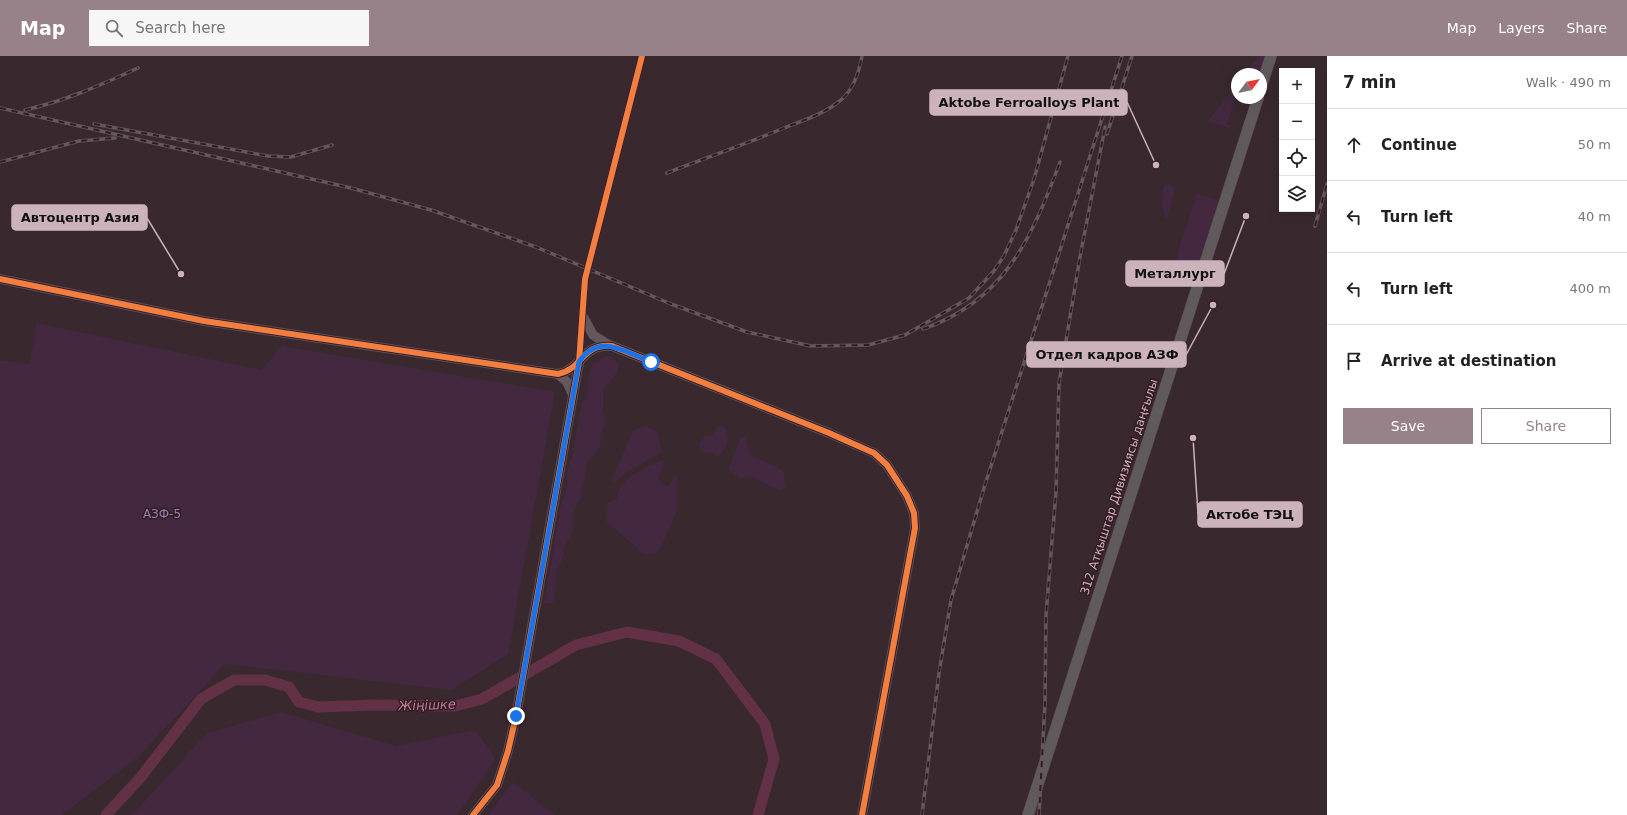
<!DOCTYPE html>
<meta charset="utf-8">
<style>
body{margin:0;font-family:"DejaVu Sans",sans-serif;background:#f6f6f6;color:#222}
.controls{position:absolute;right:12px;top:12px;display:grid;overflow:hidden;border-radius:0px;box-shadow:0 4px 16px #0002}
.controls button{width:36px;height:36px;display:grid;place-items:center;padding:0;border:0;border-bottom:1px solid #e0e0e0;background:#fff;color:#222;font:20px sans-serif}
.compass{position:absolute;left:1231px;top:12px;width:36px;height:36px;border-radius:50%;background:#fff;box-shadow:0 4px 16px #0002;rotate:58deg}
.stop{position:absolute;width:12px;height:12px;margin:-9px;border:3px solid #1a73e8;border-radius:50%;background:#fff}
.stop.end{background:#1a73e8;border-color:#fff;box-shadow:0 1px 4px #0008}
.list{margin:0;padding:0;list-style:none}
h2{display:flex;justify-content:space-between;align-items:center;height:52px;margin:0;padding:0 16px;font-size:17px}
h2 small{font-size:13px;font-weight:400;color:#767676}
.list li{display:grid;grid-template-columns:26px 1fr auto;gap:12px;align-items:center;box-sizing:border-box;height:72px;padding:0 16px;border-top:1px solid #e0e0e0}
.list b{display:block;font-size:15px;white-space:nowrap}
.list em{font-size:13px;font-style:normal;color:#767676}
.actions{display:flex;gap:8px;padding:12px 16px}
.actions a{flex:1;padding:9px 0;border:1px solid #98828a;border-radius:0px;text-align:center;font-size:14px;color:#98828a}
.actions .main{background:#98828a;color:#fff}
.icon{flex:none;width:22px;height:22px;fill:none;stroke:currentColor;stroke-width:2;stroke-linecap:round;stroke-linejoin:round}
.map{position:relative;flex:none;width:1327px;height:759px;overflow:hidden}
header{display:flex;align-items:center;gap:24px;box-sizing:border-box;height:56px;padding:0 20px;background:#98828a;color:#fff}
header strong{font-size:19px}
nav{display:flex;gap:22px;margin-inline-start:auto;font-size:14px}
.search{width:280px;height:36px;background:#f6f6f6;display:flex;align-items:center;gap:10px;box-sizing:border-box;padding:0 14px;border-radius:0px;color:#767676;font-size:15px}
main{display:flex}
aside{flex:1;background:#fff}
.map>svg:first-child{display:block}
</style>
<header>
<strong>Map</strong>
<div class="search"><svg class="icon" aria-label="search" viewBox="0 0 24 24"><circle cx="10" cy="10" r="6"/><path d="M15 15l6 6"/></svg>Search here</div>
<nav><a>Map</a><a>Layers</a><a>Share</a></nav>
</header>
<main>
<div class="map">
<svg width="1327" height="759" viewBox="0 0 1327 759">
<rect width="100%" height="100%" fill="#39292f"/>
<g fill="#432840">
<polygon points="1259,0 1267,0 1261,18 1245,18"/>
<polygon points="1237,28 1237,38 1227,68 1231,70 1230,72 1208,65"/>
<path d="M1165,128L1175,131L1168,161H1165C1162,149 1159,139 1165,128Z"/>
<polygon points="1197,137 1219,145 1189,236 1177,198"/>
<polygon points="36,267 262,314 282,290 555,336 508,598 451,634 225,608 138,701 62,759 0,759 0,304 30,308"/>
<polygon points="611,299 619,309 616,318 603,334 603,355 606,366 602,376 600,391 587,406 582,440 574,453 573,477 566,487 562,504 557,513 554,544 552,547 546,548 543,545 547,539 547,531 561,449 568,426 566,418 572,400 582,346 585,345 591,310 605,300"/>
<path d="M646,370L657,375L662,395C648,406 626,414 615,427L612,424L633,374Z"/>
<path d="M718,370L724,371C731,383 728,392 717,401L713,397L701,396L699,388L705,380H712Z"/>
<polygon points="741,381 746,382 749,398 783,414 786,432 780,434 767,429 753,421 739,422 728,414"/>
<path d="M663,404L664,409L658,422L665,430L670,429L674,419L678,421V453L662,489L654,499L643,497L607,466L606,455L608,446L616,444C617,441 617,435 620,432C628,419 649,409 663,404Z"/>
<polygon points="281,656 396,690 475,674 496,703 457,759 132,759 207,677"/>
<polygon points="513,726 555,759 488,759"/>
</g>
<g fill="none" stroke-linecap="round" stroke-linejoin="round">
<polyline stroke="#633145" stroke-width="11" points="106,759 141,721 201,643 234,624 265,624 289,631 299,646 318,651 375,649 455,650 482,643 576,589 627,576 679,585 716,603 765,668 774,703 758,759"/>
<g stroke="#52454a" stroke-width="8">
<polyline id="street" points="579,305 585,223 642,0"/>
</g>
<g stroke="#52454a" stroke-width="10">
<g id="secondary">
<path d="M0,223L204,265L558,318C583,313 582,287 612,290L829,377L874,397L887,409L907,440L914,457L915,472L862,759"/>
<polyline points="584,262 593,279 609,289"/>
<polyline points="558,318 567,326 573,339"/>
<polyline points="473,759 497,729 508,695 516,660 579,306"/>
</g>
</g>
<g stroke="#55464b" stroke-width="12">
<g id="highway">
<polyline points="1261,31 1271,0"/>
<polyline points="1028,759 1258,42"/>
</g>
</g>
<use href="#street" stroke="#67595e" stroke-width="6"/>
<use href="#secondary" stroke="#65585d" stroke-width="9"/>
<use href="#highway" stroke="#605a5c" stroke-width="11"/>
<g stroke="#64585d" stroke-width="3.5">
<g id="rail">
<polyline points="0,52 351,132 431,154 536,191 671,248 747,276 811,290 868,289 905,279 969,242 993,216 1004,200 1016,174 1034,123 1068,0"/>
<path d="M25,54C65,45 101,29 138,12"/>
<polyline points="94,68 268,100 291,101 332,89"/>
<polyline points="1107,78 1132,0"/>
<polyline points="0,106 79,85 115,82"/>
<path d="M667,117C706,102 745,88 784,72C802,65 821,59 837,47C852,37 859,17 862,0"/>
<polyline points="1315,170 1327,128"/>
<path d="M923,273C1005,245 1032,181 1060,106"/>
<polyline points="922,759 939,617 951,544 984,432 1122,0"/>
<polyline points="1039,759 1045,647 1046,559 1056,436 1059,327 1080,201 1105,71"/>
</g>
</g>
<use href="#rail" stroke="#351b25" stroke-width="2" stroke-dasharray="6" stroke-linecap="butt"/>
<g stroke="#351b25" stroke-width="8">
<g id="cycleway">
<path d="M0,223L204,265L558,318C583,313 582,287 612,290L829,377L874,397L887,409L907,440L914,457L915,472L862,759"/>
<polyline points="473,759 497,729 508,695 516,660 579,306 585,223 642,0"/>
</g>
</g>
<use href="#cycleway" stroke="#f27e40" stroke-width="6"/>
</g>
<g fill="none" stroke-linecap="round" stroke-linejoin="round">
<path stroke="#1a73e8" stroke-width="5" d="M516,660L579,306C598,276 626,296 651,306"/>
</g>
<g text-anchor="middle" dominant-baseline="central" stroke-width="3" stroke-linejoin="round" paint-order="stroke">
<g font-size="12" fill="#cbb2bb" stroke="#351b25">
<text transform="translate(1119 431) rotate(-72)">312 Атқыштар Дивизиясы даңғылы</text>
</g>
<g font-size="12" fill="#9185b1" stroke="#351b25">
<text x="162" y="458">АЗФ-5</text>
</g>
<g font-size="13" font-style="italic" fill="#b97f96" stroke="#351b25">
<text transform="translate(427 649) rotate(-2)">Жіңішке</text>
</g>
</g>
<path fill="none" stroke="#cbb2bb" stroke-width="1.5" d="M1156 109L1127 46M181 218L147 162M1246 160L1224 218M1213 249L1186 299M1193 382L1198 458"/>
<g fill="#cbb2bb" stroke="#351b25" stroke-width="1.5">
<circle cx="1156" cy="109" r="4"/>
<circle cx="181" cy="218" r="4"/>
<circle cx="1246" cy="160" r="4"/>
<circle cx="1213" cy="249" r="4"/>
<circle cx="1193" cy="382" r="4"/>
</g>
<g fill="#cbb2bb" stroke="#cbb2bb" stroke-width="1.5">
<rect x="930" y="34" width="197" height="25" rx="4"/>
<rect x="12" y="149" width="135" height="25" rx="4"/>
<rect x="1126" y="205" width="98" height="25" rx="4"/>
<rect x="1027" y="286" width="159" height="25" rx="4"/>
<rect x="1198" y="446" width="104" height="25" rx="4"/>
</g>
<g font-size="13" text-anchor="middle" font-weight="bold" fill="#111">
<text x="1029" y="51">Aktobe Ferroalloys Plant</text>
<text x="80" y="166">Автоцентр Азия</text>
<text x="1175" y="222">Металлург</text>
<text x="1107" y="303">Отдел кадров АЗФ</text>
<text x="1250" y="463">Актобе ТЭЦ</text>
</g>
</svg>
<div class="controls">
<button>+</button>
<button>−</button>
<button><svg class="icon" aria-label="locate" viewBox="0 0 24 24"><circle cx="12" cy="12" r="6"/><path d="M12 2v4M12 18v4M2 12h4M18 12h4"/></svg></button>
<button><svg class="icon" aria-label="layers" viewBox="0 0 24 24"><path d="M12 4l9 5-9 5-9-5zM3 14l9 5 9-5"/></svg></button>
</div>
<svg class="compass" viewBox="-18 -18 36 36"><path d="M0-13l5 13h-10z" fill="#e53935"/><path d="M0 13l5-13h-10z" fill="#767676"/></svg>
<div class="stop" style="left:651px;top:306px"></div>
<div class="stop end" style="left:516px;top:660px"></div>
</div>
<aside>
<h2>7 min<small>Walk · 490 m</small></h2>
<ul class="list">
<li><svg class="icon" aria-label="ahead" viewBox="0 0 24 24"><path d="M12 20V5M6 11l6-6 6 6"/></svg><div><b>Continue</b></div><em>50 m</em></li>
<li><svg class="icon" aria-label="left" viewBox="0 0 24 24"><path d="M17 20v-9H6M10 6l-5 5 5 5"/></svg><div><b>Turn left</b></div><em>40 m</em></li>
<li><svg class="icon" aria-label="left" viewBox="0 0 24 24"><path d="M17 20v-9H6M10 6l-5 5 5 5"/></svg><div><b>Turn left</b></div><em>400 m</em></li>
<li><svg class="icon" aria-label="arrive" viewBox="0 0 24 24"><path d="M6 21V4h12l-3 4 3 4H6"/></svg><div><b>Arrive at destination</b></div></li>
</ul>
<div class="actions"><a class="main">Save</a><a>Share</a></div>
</aside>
</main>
